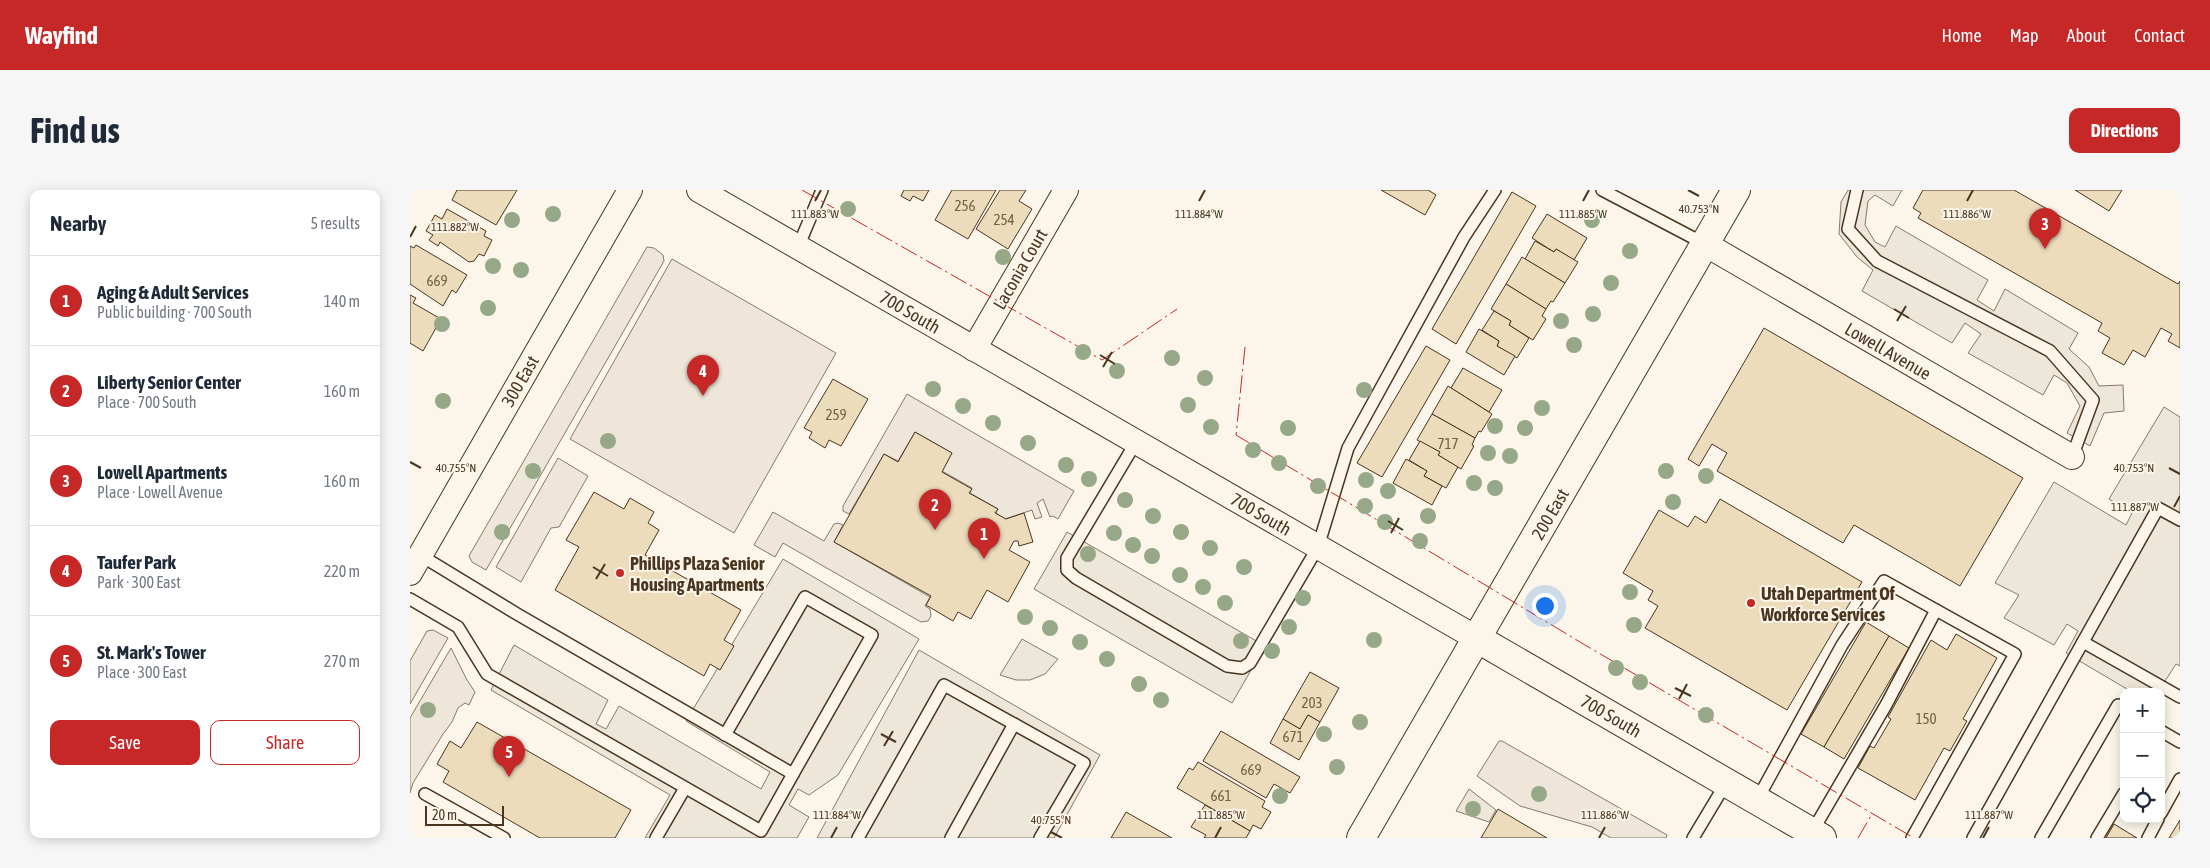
<!DOCTYPE html>
<meta charset="utf-8">
<style>
body{margin:0;font-family:"Asap Condensed",sans-serif;background:#f6f6f7;color:#1f2937}
.controls{position:absolute;right:15px;bottom:15px;display:grid;overflow:hidden;border-radius:10px;box-shadow:0 2px 12px #0003}
.controls button{width:45px;height:45px;display:grid;place-items:center;padding:0;border:0;border-bottom:1px solid #e0e1e3;background:#fff;color:#1f2937;font:25px sans-serif}
.scale{position:absolute;left:15px;bottom:12px;width:79px;box-sizing:border-box;padding-left:5px;border:2px solid #4a3520;border-top:0;font-size:14px;line-height:18px;white-space:nowrap;color:#4a3520;-webkit-text-stroke:4px #fbf6e9;paint-order:stroke}
.you{position:absolute;left:1134px;top:415px;width:18px;height:18px;margin:-12px;border:4px solid #fff;border-radius:50%;background:#1a73e8;box-shadow:0 0 0 8px #1a73e833}
.badge{display:grid;place-items:center;width:32px;height:32px;border-radius:50%;background:#c62828;color:#fff;font-size:16px;font-weight:700}
.pin{position:absolute;translate:-50% -41px;filter:drop-shadow(0 1px 2px #0008)}
.pin::after{content:'';position:absolute;top:26px;width:18px;height:15px;background:inherit;clip-path:polygon(0 0,100% 0,50% 100%)}
.list{margin:0;padding:0;list-style:none}
h2{display:flex;justify-content:space-between;align-items:center;height:65px;margin:0;padding:0 20px;font-size:21px}
h2 small{font-size:16px;font-weight:400;color:#747a83}
.list li{display:grid;grid-template-columns:32px 1fr auto;gap:15px;align-items:center;box-sizing:border-box;height:90px;padding:0 20px;border-top:1px solid #e0e1e3}
.list b{display:block;font-size:19px;white-space:nowrap}
.list p{margin:0;font-size:16px;white-space:nowrap;color:#747a83}
.list em{font-size:16px;font-style:normal;color:#747a83}
.actions{display:flex;gap:10px;padding:15px 20px}
.actions a{flex:1;padding:11px 0;border:1px solid #c62828;border-radius:10px;text-align:center;font-size:18px;color:#c62828}
.actions .main{background:#c62828;color:#fff}
.icon{flex:none;width:28px;height:28px;fill:none;stroke:currentColor;stroke-width:2;stroke-linecap:round;stroke-linejoin:round}
.map{position:relative;flex:none;width:1770px;height:648px;overflow:hidden;border-radius:10px}
header{display:flex;align-items:center;gap:30px;box-sizing:border-box;height:70px;padding:0 25px;background:#c62828;color:#fff}
header strong{font-size:24px}
nav{display:flex;gap:28px;margin-inline-start:auto;font-size:18px}
.intro{display:flex;align-items:center;justify-content:space-between;box-sizing:border-box;height:120px;padding:0 30px}
h1{margin:0;font-size:35px}
.button{padding:12px 22px;border-radius:10px;background:#c62828;color:#fff;font-size:18px;font-weight:700}
main{display:flex;gap:30px;padding:0 30px}
aside{flex:1;background:#fff;border-radius:10px;box-shadow:0 2px 12px #0003}
.map>svg:first-child{display:block}
</style>
<header>
<strong>Wayfind</strong>
<nav><a>Home</a><a>Map</a><a>About</a><a>Contact</a></nav>
</header>
<div class="intro"><h1>Find us</h1><a class="button">Directions</a></div>
<main>
<aside>
<h2>Nearby<small>5 results</small></h2>
<ul class="list">
<li><span class="badge">1</span><div><b>Aging &amp; Adult Services</b><p>Public building · 700 South</p></div><em>140 m</em></li>
<li><span class="badge">2</span><div><b>Liberty Senior Center</b><p>Place · 700 South</p></div><em>160 m</em></li>
<li><span class="badge">3</span><div><b>Lowell Apartments</b><p>Place · Lowell Avenue</p></div><em>160 m</em></li>
<li><span class="badge">4</span><div><b>Taufer Park</b><p>Park · 300 East</p></div><em>220 m</em></li>
<li><span class="badge">5</span><div><b>St. Mark's Tower</b><p>Place · 300 East</p></div><em>270 m</em></li>
</ul>
<div class="actions"><a class="main">Save</a><a>Share</a></div>
</aside>
<div class="map">
<svg width="1770" height="648" viewBox="0 0 1770 648">
<rect width="100%" height="100%" fill="#fbf6e9"/>
<g fill="#ede6d9" stroke="#887966">
<polygon points="237,57 244,58 253,65 254,71 76,380 62,372 59,366"/>
<polygon points="262,69 426,163 324,343 160,249"/>
<polygon points="497,204 664,301 648,329 643,326 640,327 633,309 627,313 632,327 625,329 622,320 595,329 586,323 588,319 560,303 562,298 532,281 542,263 505,242 488,271 474,264 439,324 433,321 433,316"/>
<polygon points="148,268 178,286 149,337 141,338 111,392 86,377"/>
<polygon points="363,322 414,351 424,334 428,333 433,335 424,352 520,407 515,416 520,419 521,426 518,431 511,432 373,353 365,367 344,355"/>
<polygon points="23,440 38,448 0,514 0,471 17,441"/>
<polygon points="41,458 57,490 65,502 59,515 55,513 48,518 42,532 33,544 3,593 0,603 0,528"/>
<polygon points="1089,551 1092,551 1257,645 1256,648 1201,648 1182,637 1110,616 1067,586"/>
<polygon points="1059,599 1086,620 1079,632 1046,621"/>
</g>
<g fill="#ede7d9" stroke="#887966">
<polygon points="1438,0 1492,0 1483,16 1465,5 1458,11 1455,35 1465,52 1475,57 1486,36 1578,90 1567,110 1584,121 1595,99 1668,143 1659,159 1679,177 1689,196 1713,195 1714,221 1694,223 1680,256 1657,243 1670,216 1657,193 1644,185 1633,205 1558,163 1571,144 1555,133 1542,153 1452,101 1463,80 1447,67 1429,44 1431,12"/>
<polygon points="1754,217 1770,227 1770,476 1766,474 1748,502 1722,502 1656,463 1668,441 1657,434 1644,455 1594,428 1609,405 1585,393 1644,292 1716,335 1722,323 1699,309"/>
<polygon points="657,342 855,456 822,513 624,399"/>
<polygon points="373,369 509,449 428,585 399,605 388,599 379,615 399,627 387,648 235,648 260,605 81,500 104,455 198,510 186,534 196,539 209,516 351,599 360,582 276,531"/>
<polygon points="612,449 648,469 635,484 620,490 606,490 590,485"/>
<polygon points="509,460 690,565 644,648 407,648"/>
</g>
<g fill="#ecdcbc" stroke="#4a3520">
<polygon points="47,0 107,0 86,35 42,10"/>
<polygon points="494,0 519,0 513,11 503,6 500,11 491,6"/>
<polygon points="542,0 586,0 558,49 525,30"/>
<polygon points="590,0 616,0 609,11 622,19 598,59 566,39"/>
<polygon points="971,0 1018,0 1026,5 1015,25"/>
<polygon points="1513,0 1604,0 1768,94 1770,91 1770,158 1758,151 1762,144 1751,138 1735,167 1723,160 1714,175 1692,163 1700,148 1688,141 1692,133 1508,28 1511,23 1503,18"/>
<polygon points="1665,0 1712,0 1699,21"/>
<polygon points="1102,2 1126,16 1046,154 1022,139"/>
<polygon points="37,19 76,41 74,46 82,50 74,66 69,64 64,71 59,72 30,52 28,56 19,50 23,45 16,41 25,25 32,29"/>
<polygon points="1137,24 1177,48 1164,70 1146,59 1144,62 1122,48"/>
<polygon points="1125,51 1144,62 1146,59 1168,72 1155,93 1115,69"/>
<polygon points="6,55 57,85 46,103 42,100 33,116 0,94 0,56 4,58"/>
<polygon points="1112,67 1155,93 1143,112 1141,111 1136,119 1096,94"/>
<polygon points="1096,94 1136,119 1132,126 1136,129 1123,150 1099,135 1101,131 1081,119"/>
<polygon points="0,105 6,108 3,113 31,129 13,161 0,153"/>
<polygon points="1084,121 1101,131 1099,135 1119,148 1107,168 1087,156 1089,151 1072,140"/>
<polygon points="1354,138 1613,288 1550,396 1444,335 1433,353 1307,281 1317,263 1302,254 1289,276 1278,269"/>
<polygon points="1069,139 1089,151 1087,156 1105,166 1094,185 1056,162"/>
<polygon points="1016,156 1040,170 972,287 947,273"/>
<polygon points="1053,178 1092,200 1079,222 1041,198"/>
<polygon points="423,189 458,209 431,256 419,250 415,258 399,248 402,242 394,238"/>
<polygon points="1038,196 1082,224 1071,242 1069,241 1065,248 1022,224"/>
<polygon points="1022,224 1065,248 1062,255 1064,256 1051,279 1028,265 1030,262 1007,250"/>
<polygon points="505,242 542,263 532,282 562,299 559,303 588,319 585,323 596,329 614,323 623,352 609,356 608,351 604,351 599,360 620,372 598,412 577,400 561,429 548,422 543,431 516,415 521,406 424,352 474,264 488,272"/>
<polygon points="1010,251 1030,262 1028,265 1048,277 1036,298 1014,286 1017,281 999,270"/>
<polygon points="996,269 1017,281 1014,286 1032,296 1022,315 983,293"/>
<polygon points="184,302 214,319 220,308 244,322 238,333 249,340 235,365 331,420 314,450 324,456 310,480 300,474 294,486 145,400 169,357 156,350"/>
<polygon points="1310,309 1452,392 1377,520 1235,438 1248,416 1238,410 1243,401 1213,383 1249,320 1278,337 1285,326 1296,333"/>
<polygon points="1456,432 1479,446 1414,557 1391,544"/>
<polygon points="1546,444 1587,468 1553,529 1557,531 1540,561 1534,558 1505,610 1448,578 1460,556 1464,558 1481,529 1478,527 1521,450 1537,460"/>
<polygon points="1479,446 1499,458 1434,569 1414,557"/>
<polygon points="900,482 929,498 910,532 898,525 890,539 873,529"/>
<polygon points="898,525 910,532 889,570 860,553 873,529 890,539"/>
<polygon points="67,532 221,620 205,648 130,648 33,592 39,581 27,574 40,551 51,558"/>
<polygon points="811,541 890,587 880,603 864,594 856,608 793,571"/>
<polygon points="788,572 855,611 852,617 861,622 851,639 843,635 840,641 767,598 779,578 783,580"/>
<polygon points="795,615 840,641 836,648 794,648 796,645 781,637"/>
<polygon points="1088,619 1137,648 1071,648"/>
<polygon points="716,622 762,648 701,648"/>
<polygon points="1770,630 1770,648 1759,648"/>
<polygon points="1704,634 1727,648 1696,648"/>
</g>
<g fill="none" stroke-linecap="round" stroke-linejoin="round">
<g stroke="#4a3520" stroke-width="14">
<g id="lane">
<polyline points="1192,0 1295,54"/>
<polyline points="1447,0 1438,39 1467,71 1640,161 1683,210 1662,267"/>
<polyline points="388,57 412,0"/>
<polyline points="726,252 657,368 657,380 666,388 817,476 832,478 840,473 908,357 938,258 1054,47 1085,0"/>
<polyline points="0,409 48,437 77,484 351,641 383,584 107,424 10,365"/>
<polyline points="1673,452 1770,507"/>
<polyline points="1751,541 1770,552"/>
<polyline points="315,545 395,407 462,445 383,584"/>
<polyline points="15,604 94,648"/>
<polyline points="1347,610 1432,455 1474,391 1526,420"/>
<polyline points="1751,623 1770,589"/>
<polyline points="1402,642 1476,515 1526,420 1605,464 1502,648"/>
<polyline points="246,648 275,598"/>
<polyline points="448,648 534,495 674,573 630,648"/>
<polyline points="541,648 604,534"/>
<polyline points="1283,648 1316,593"/>
<polyline points="1563,648 1748,318 1770,330"/>
<polyline points="1631,648 1708,515 1714,519"/>
<polyline points="1687,648 1714,603"/>
<polyline points="1738,648 1748,629"/>
</g>
</g>
<g stroke="#4a3520" stroke-width="26">
<g id="street">
<polyline points="289,0 1068,449"/>
<polyline points="1295,54 1662,267"/>
<polyline points="564,159 656,0"/>
<polyline points="0,383 220,0"/>
</g>
</g>
<g stroke="#4a3520" stroke-width="30">
<g id="secondary">
<polyline points="1068,449 1412,648"/>
<polyline points="951,648 1326,0"/>
</g>
</g>
<use href="#lane" stroke="#fbf6e9" stroke-width="11"/>
<use href="#street" stroke="#fbf6e9" stroke-width="24"/>
<use href="#secondary" stroke="#fbf6e9" stroke-width="28"/>
<g stroke="#c62828" stroke-width="1" stroke-dasharray="18 4 2.5 4" stroke-linecap="butt">
<polyline points="392,0 692,170 767,119"/>
<polyline points="835,157 826,245 1175,455 1504,648"/>
<polyline points="1448,648 1462,624"/>
</g>
</g>
<g fill="#96a887">
<circle cx="438" cy="19" r="8"/>
<circle cx="143" cy="24" r="8"/>
<circle cx="102" cy="30" r="8"/>
<circle cx="1182" cy="30" r="8"/>
<circle cx="1220" cy="61" r="8"/>
<circle cx="593" cy="67" r="8"/>
<circle cx="83" cy="76" r="8"/>
<circle cx="111" cy="80" r="8"/>
<circle cx="1201" cy="93" r="8"/>
<circle cx="78" cy="118" r="8"/>
<circle cx="1183" cy="124" r="8"/>
<circle cx="1151" cy="131" r="8"/>
<circle cx="32" cy="134" r="8"/>
<circle cx="1164" cy="155" r="8"/>
<circle cx="673" cy="162" r="8"/>
<circle cx="762" cy="168" r="8"/>
<circle cx="707" cy="181" r="8"/>
<circle cx="795" cy="188" r="8"/>
<circle cx="523" cy="199" r="8"/>
<circle cx="954" cy="200" r="8"/>
<circle cx="33" cy="211" r="8"/>
<circle cx="778" cy="215" r="8"/>
<circle cx="553" cy="216" r="8"/>
<circle cx="1132" cy="218" r="8"/>
<circle cx="583" cy="233" r="8"/>
<circle cx="1085" cy="236" r="8"/>
<circle cx="801" cy="237" r="8"/>
<circle cx="878" cy="238" r="8"/>
<circle cx="1115" cy="238" r="8"/>
<circle cx="198" cy="251" r="8"/>
<circle cx="618" cy="253" r="8"/>
<circle cx="843" cy="260" r="8"/>
<circle cx="1078" cy="263" r="8"/>
<circle cx="1100" cy="266" r="8"/>
<circle cx="869" cy="273" r="8"/>
<circle cx="656" cy="275" r="8"/>
<circle cx="123" cy="281" r="8"/>
<circle cx="1256" cy="281" r="8"/>
<circle cx="1296" cy="286" r="8"/>
<circle cx="679" cy="289" r="8"/>
<circle cx="956" cy="290" r="8"/>
<circle cx="1064" cy="293" r="8"/>
<circle cx="908" cy="296" r="8"/>
<circle cx="1085" cy="298" r="8"/>
<circle cx="978" cy="301" r="8"/>
<circle cx="715" cy="310" r="8"/>
<circle cx="1263" cy="312" r="8"/>
<circle cx="955" cy="316" r="8"/>
<circle cx="743" cy="326" r="8"/>
<circle cx="1018" cy="326" r="8"/>
<circle cx="975" cy="332" r="8"/>
<circle cx="92" cy="342" r="8"/>
<circle cx="771" cy="342" r="8"/>
<circle cx="704" cy="343" r="8"/>
<circle cx="1010" cy="351" r="8"/>
<circle cx="723" cy="355" r="8"/>
<circle cx="800" cy="358" r="8"/>
<circle cx="678" cy="364" r="8"/>
<circle cx="742" cy="366" r="8"/>
<circle cx="834" cy="377" r="8"/>
<circle cx="770" cy="385" r="8"/>
<circle cx="793" cy="397" r="8"/>
<circle cx="1220" cy="402" r="8"/>
<circle cx="893" cy="408" r="8"/>
<circle cx="815" cy="413" r="8"/>
<circle cx="615" cy="427" r="8"/>
<circle cx="1224" cy="435" r="8"/>
<circle cx="879" cy="437" r="8"/>
<circle cx="640" cy="438" r="8"/>
<circle cx="964" cy="450" r="8"/>
<circle cx="831" cy="451" r="8"/>
<circle cx="670" cy="452" r="8"/>
<circle cx="862" cy="461" r="8"/>
<circle cx="697" cy="469" r="8"/>
<circle cx="1206" cy="478" r="8"/>
<circle cx="1230" cy="492" r="8"/>
<circle cx="729" cy="494" r="8"/>
<circle cx="751" cy="510" r="8"/>
<circle cx="18" cy="520" r="8"/>
<circle cx="1296" cy="525" r="8"/>
<circle cx="950" cy="532" r="8"/>
<circle cx="914" cy="544" r="8"/>
<circle cx="927" cy="577" r="8"/>
<circle cx="1129" cy="604" r="8"/>
<circle cx="870" cy="606" r="8"/>
<circle cx="1063" cy="619" r="8"/>
</g>
<path fill="none" stroke="#4a3520" stroke-width="2" d="M1278,0L1289,6M405,11L411,0M789,11L795,0M1173,11L1179,0M1557,11L1563,0M0,47L6,36M1484,119L1499,128M1487,131L1496,116M690,165L705,174M693,177L702,162M0,272L11,278M1759,278L1770,284M1764,317L1770,306M978,331L993,340M981,343L989,328M183,377L198,386M186,389L195,374M1265,498L1281,506M1269,509L1277,494M471,544L486,552M474,556L483,541M641,642L652,648M421,648L427,637M805,648L811,637M1189,648L1195,637M1573,648L1579,637"/>
<g fill="#c62828" stroke="#fbf6e9" stroke-width="2">
<circle cx="210" cy="383" r="5"/>
<circle cx="1341" cy="413" r="5"/>
</g>
<g text-anchor="middle" dominant-baseline="central" stroke-width="4" stroke-linejoin="round" paint-order="stroke">
<g font-size="15" fill="#725f47">
<text x="555" y="15">256</text>
<text x="594" y="29">254</text>
<text x="27" y="90">669</text>
<text x="426" y="224">259</text>
<text x="1038" y="253">717</text>
<text x="902" y="512">203</text>
<text x="1516" y="528">150</text>
<text x="883" y="546">671</text>
<text x="841" y="579">669</text>
<text x="811" y="605">661</text>
</g>
<g font-size="18" fill="#4a3520" stroke="#fbf6e9">
<text transform="translate(610 79) rotate(-60)">Laconia Court</text>
<text transform="translate(500 122) rotate(30)">700 South</text>
<text transform="translate(1478 161) rotate(30)">Lowell Avenue</text>
<text transform="translate(110 191) rotate(-60)">300 East</text>
<text transform="translate(851 324) rotate(30)">700 South</text>
<text transform="translate(1140 324) rotate(-60)">200 East</text>
<text transform="translate(1201 526) rotate(30)">700 South</text>
</g>
<g font-size="18" font-weight="bold" fill="#4a3520" stroke="#fbf6e9" text-anchor="start">
<text x="220" y="373">Phillips Plaza Senior<tspan x="220" dy="21">Housing Apartments</tspan></text>
<text x="1351" y="403">Utah Department Of<tspan x="1351" dy="21">Workforce Services</tspan></text>
</g>
</g>
<g font-size="12" text-anchor="middle" fill="#4a3520" stroke="#fbf6e9" stroke-width="4" stroke-linejoin="round" paint-order="stroke">
<text x="1289" y="23">40.753°N</text>
<text x="1557" y="28">111.886°W</text>
<text x="405" y="28">111.883°W</text>
<text x="789" y="28">111.884°W</text>
<text x="1173" y="28">111.885°W</text>
<text x="45" y="41">111.882°W</text>
<text x="1724" y="282">40.753°N</text>
<text x="46" y="282">40.755°N</text>
<text x="1725" y="321">111.887°W</text>
<text x="427" y="629">111.884°W</text>
<text x="811" y="629">111.885°W</text>
<text x="1195" y="629">111.886°W</text>
<text x="1579" y="629">111.887°W</text>
<text x="641" y="634">40.755°N</text>
</g>
</svg>
<div class="controls">
<button>+</button>
<button>−</button>
<button><svg class="icon" aria-label="locate" viewBox="0 0 24 24"><circle cx="12" cy="12" r="6"/><path d="M12 2v4M12 18v4M2 12h4M18 12h4"/></svg></button>
</div>
<div class="scale">20 m</div>
<div class="you"></div>
<div class="pin badge" style="left:574px;top:369px">1</div>
<div class="pin badge" style="left:525px;top:340px">2</div>
<div class="pin badge" style="left:1635px;top:59px">3</div>
<div class="pin badge" style="left:293px;top:206px">4</div>
<div class="pin badge" style="left:99px;top:587px">5</div>
</div>
</main>
